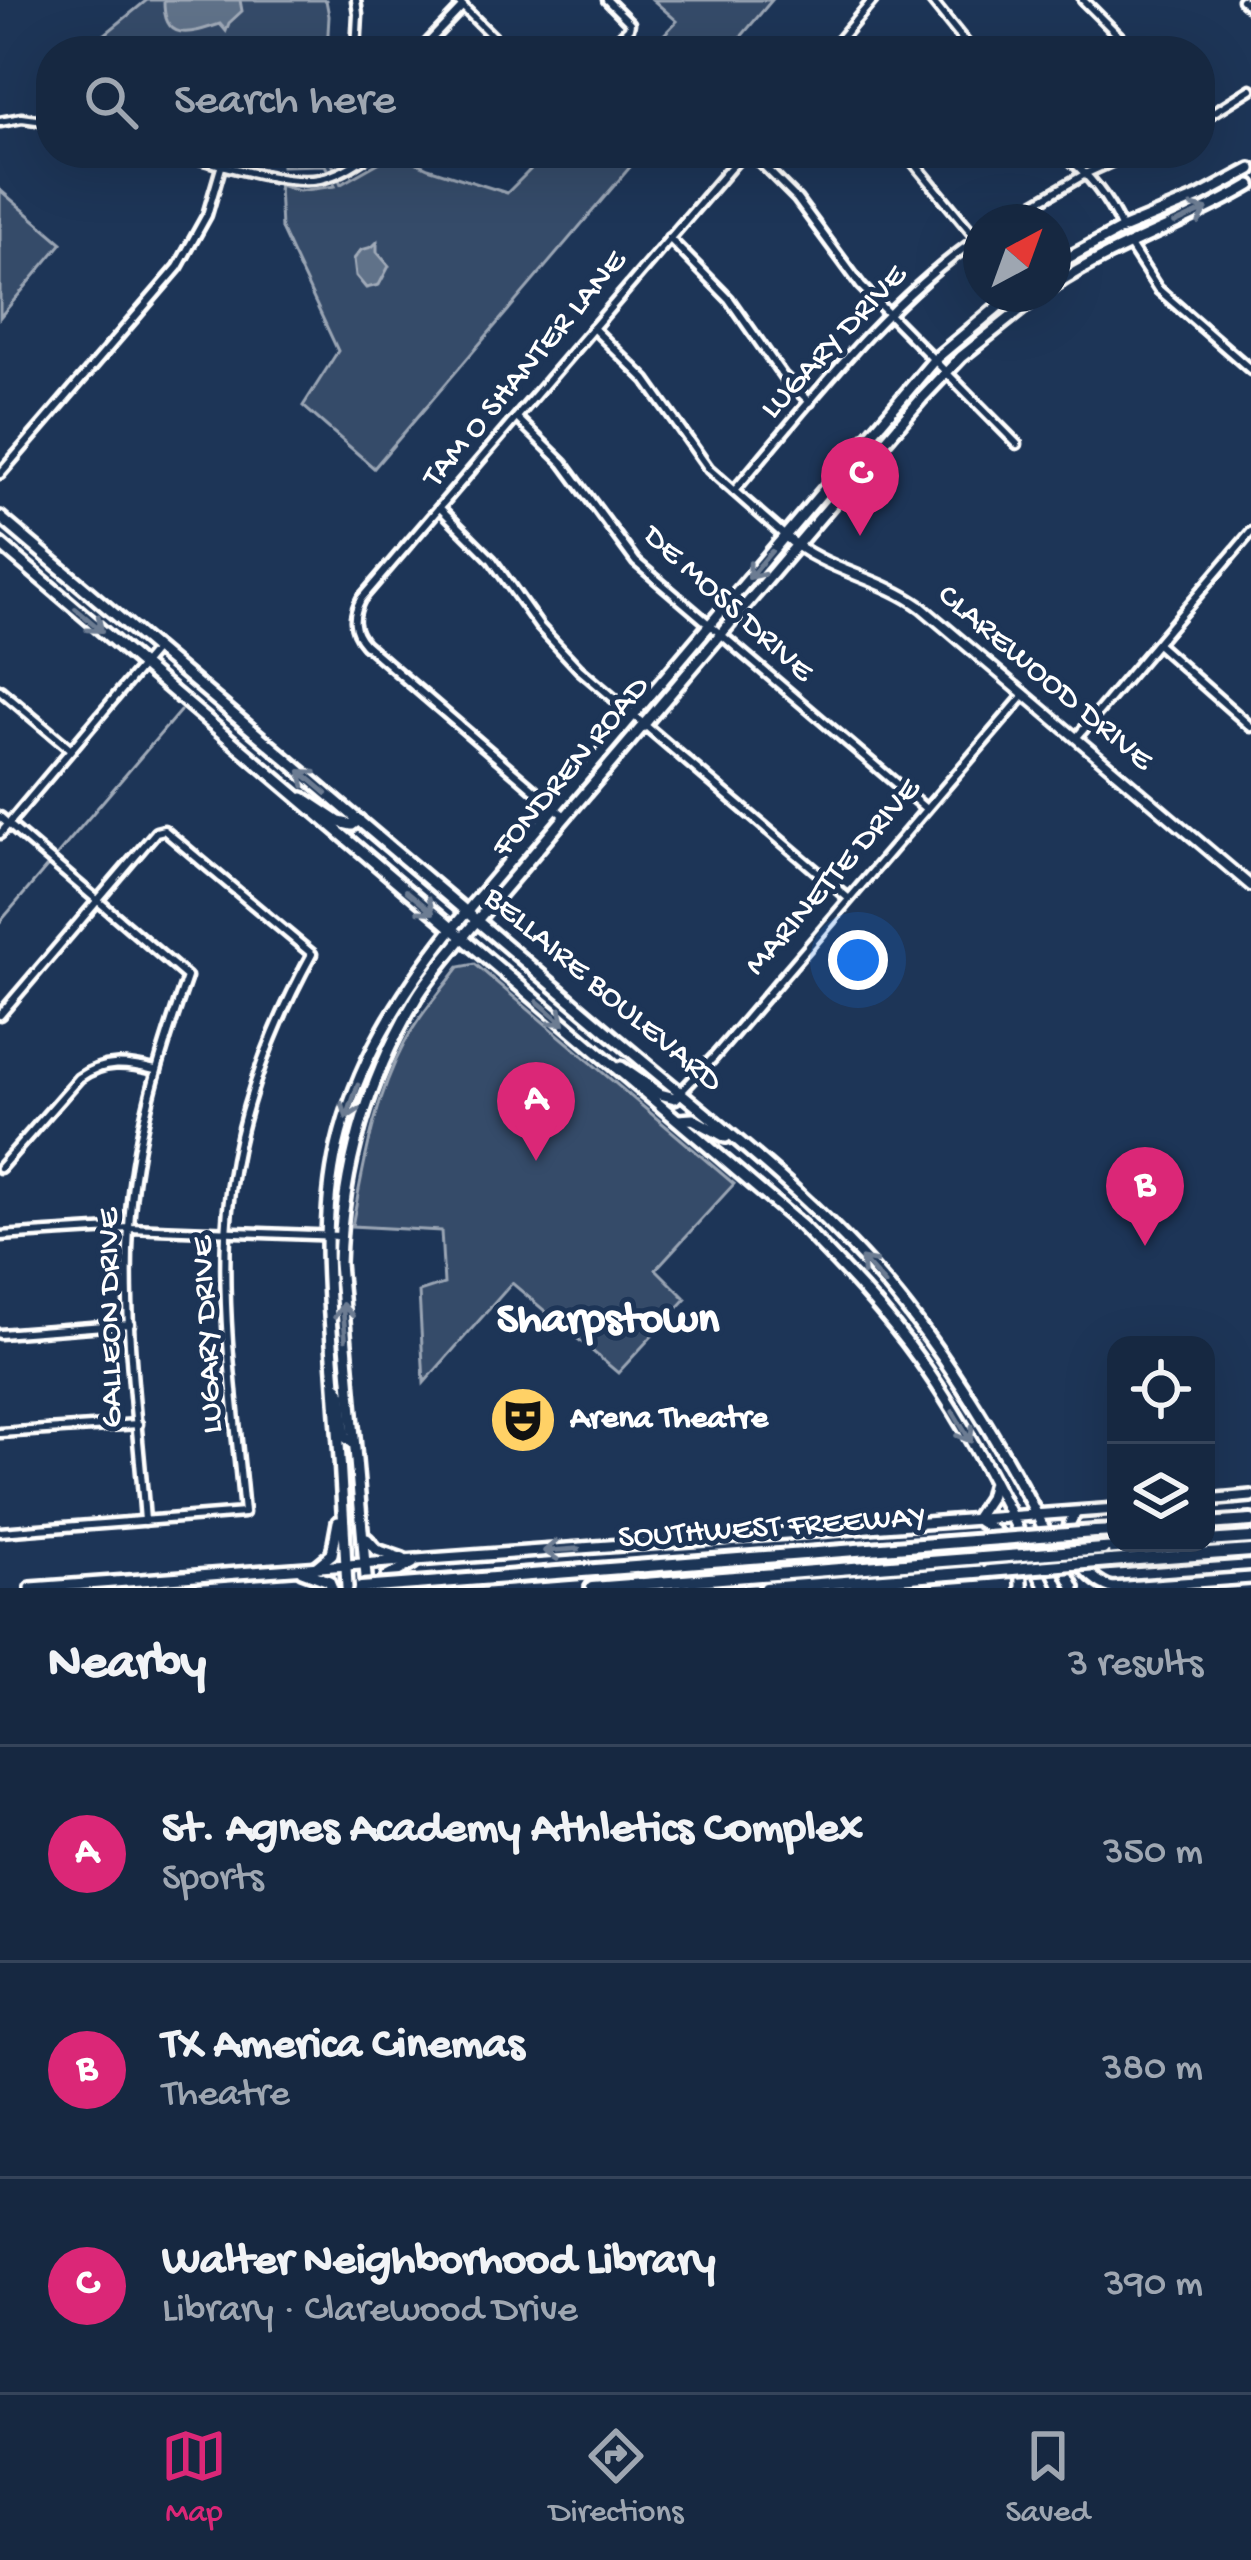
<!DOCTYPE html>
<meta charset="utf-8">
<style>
body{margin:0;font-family:"Gochi Hand",sans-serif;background:#23344c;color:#f1f3f6}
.controls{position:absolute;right:36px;bottom:36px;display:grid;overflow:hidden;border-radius:24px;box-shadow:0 12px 48px #0002}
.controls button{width:108px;height:108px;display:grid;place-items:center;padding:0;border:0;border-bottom:3px solid #35445a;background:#162841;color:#f1f3f6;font:60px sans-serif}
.compass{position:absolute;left:963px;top:204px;width:108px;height:108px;border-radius:50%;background:#162841;box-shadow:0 12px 48px #0002;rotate:41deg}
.you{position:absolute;left:858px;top:960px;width:42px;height:42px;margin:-30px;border:9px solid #fff;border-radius:50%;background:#1a73e8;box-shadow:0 0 0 18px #1a73e833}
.badge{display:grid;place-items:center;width:78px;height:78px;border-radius:50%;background:#db2777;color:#fff;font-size:39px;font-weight:700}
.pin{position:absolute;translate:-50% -99px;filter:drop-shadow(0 3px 6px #0008)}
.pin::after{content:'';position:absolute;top:63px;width:42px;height:36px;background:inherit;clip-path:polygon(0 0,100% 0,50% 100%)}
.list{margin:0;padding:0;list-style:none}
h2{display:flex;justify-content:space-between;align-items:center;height:156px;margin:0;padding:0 48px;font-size:51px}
h2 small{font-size:39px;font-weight:400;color:#9ea6b1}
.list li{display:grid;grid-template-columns:78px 1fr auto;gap:36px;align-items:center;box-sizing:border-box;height:216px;padding:0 48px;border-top:3px solid #35445a}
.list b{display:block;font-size:45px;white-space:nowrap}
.list p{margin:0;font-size:39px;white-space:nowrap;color:#9ea6b1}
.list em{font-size:39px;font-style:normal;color:#9ea6b1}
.icon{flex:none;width:66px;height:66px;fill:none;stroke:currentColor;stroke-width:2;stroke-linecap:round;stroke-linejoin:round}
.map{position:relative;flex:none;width:1251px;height:1588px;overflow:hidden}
.search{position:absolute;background:#162841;box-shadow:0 12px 48px #0002;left:36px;right:36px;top:36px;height:132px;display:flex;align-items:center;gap:30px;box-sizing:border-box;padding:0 42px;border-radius:48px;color:#9ea6b1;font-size:45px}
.sheet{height:804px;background:#162841}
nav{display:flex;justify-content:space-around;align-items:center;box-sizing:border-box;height:168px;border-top:3px solid #35445a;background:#162841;font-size:33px;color:#9ea6b1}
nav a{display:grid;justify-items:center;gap:6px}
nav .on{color:#db2777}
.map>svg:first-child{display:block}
</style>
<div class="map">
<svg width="1251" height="1588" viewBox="0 0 1251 1588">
<rect width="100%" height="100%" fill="#1d3557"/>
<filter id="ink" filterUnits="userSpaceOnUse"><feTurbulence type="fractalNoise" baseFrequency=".00833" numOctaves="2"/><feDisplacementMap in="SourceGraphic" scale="24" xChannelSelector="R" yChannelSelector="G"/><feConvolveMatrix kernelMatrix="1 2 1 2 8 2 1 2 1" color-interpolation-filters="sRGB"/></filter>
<g filter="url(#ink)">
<g fill="#364b69" stroke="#9aa5b4" stroke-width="3">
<polygon points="147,0 326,0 329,16 327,51 116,51 93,44"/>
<polygon points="653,0 772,0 729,51 648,51 677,21"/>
<polygon points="282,153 349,153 332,163 341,184 396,153 428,168 507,193 547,153 642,153 374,468 303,406 338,351 281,229 279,185 299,191 335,186 325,165 282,166"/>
<polygon points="0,190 62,243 0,317"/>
<path d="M475,964L734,1184L656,1269L686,1299L618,1373L512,1283L424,1383L419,1292L444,1284L441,1231L352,1226C364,1164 374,1100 404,1044C419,1015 440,993 459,967Z"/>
</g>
<g fill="#617289" stroke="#a0aab8" stroke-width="3">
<path d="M164,0H240L242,11L229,23L226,31L220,24C190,34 163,43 164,0Z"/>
<polygon points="377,242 377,252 389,266 379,285 366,288 356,276 354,259 361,250 372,247"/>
</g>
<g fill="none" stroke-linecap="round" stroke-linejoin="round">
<polyline stroke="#a0aab8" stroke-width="3" points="0,922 180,711"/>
<g stroke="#fff" stroke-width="15">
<g id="minor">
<polyline points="356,0 358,14 356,51"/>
<polyline points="456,0 507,51"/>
<polyline points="931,0 972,51"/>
<polyline points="1083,0 1134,51"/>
<polyline points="1242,0 1251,8"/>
<polyline points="422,49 463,6"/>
<polyline points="574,51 588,44 614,43 629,28 630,23 607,0"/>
<polyline points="830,51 873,0"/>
<polyline points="1200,121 1251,89"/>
<polyline points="0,122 22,118 51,122"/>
<path d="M177,153C215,162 283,186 320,179C340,175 355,164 372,153"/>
<polyline points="490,153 497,155 504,153"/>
<polyline points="751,153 797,199 861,286 1017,444"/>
<polyline points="906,153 977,239"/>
<path d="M1063,153C1089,175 1108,197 1122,229"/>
<polyline points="1003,222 1087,173 1131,153"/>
<polyline points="669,238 729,299 783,376 810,402"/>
<polyline points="1129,244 1158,289 1251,370"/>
<polyline points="593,328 646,380 709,469 784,535"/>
<polyline points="518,419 563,463 636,562 926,809"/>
<polyline points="0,474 178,267 207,215 222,164"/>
<path d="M734,491C810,402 883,304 981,236"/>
<polyline points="441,509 492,560 539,626 579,669 848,898"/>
<polyline points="1157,644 1251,727"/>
<polyline points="0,690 70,749"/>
<polyline points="1077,737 1251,532"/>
<path d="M0,817L187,977C158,1060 134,1139 129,1227C123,1324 138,1424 145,1521"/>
<path d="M566,817L365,644C352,630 352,616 361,599L743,153"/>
<polyline points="0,834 156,649"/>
<path d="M0,1015L156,832L164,830L312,954C264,1041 231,1135 226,1235C222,1328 236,1421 244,1513L0,1532"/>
<polyline points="680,1093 714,1057 1025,694"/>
<path d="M0,1168L79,1078C104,1060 126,1063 155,1070"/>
<polyline points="0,1236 129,1228 340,1236"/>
<polyline points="0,1334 130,1324"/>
<polyline points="0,1433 138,1424"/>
</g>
</g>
<g stroke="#fff" stroke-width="16">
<path id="tertiary" d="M784,535C824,571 878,576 921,607L1251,886"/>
</g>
<g stroke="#fff" stroke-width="18">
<g id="secondary">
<polyline points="1053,266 1122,229 1199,197 1251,169"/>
<path d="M1053,286C1115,245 1187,223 1251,185"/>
<polyline points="338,1388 342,1395 345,1437 354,1444"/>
<polyline points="1206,1500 1251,1496"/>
<path d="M1076,1513C1054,1536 1085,1580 1112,1588"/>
<path d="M979,1521C1002,1533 1023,1561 1021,1588"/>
<polyline points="367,1539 377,1550 403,1559"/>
<polyline points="315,1568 332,1554 338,1522"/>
<polyline points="302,1571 329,1581 332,1588"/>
<polyline points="31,1588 1116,1509"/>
<path d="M347,1588C344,1521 340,1453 335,1386C330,1306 319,1226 337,1147C356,1064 400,995 452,929L934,360L1013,294"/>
<path d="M367,1588L339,1263C342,1167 367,1080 417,997C430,976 447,957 462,938L922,398L961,357L1040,294"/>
<polyline points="387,1588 387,1577 413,1563"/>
<polyline points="1112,1588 1251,1578"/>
</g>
</g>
<g stroke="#fff" stroke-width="18">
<g id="primary">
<path d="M0,517C200,687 402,855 601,1026C704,1115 823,1201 907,1309C974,1395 1026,1490 1074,1588"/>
<path d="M0,544L802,1226C843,1268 885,1311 919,1359C970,1430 1009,1510 1046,1588"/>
<polyline points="303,798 339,822 352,825 359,820"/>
<polyline points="621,1067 660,1094 675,1098 680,1093"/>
<polyline points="678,1120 693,1119 726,1137"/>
<polyline points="975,1519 989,1498 993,1482"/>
</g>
</g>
<g stroke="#fff" stroke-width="20">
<g id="motorway">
<polyline points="1206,1524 1251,1521"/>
<polyline points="1095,1532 1116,1531"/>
<polyline points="1206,1541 1251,1538"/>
<polyline points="1103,1549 1179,1543"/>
<polyline points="1110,1561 1251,1551"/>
<polyline points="415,1584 973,1541"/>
<polyline points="592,1588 982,1558"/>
<polyline points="766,1588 989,1571"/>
</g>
</g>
<use href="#minor" stroke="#1d3557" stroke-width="6"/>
<use href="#tertiary" stroke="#1d3557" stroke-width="8"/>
<use href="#secondary" stroke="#1d3557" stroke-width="9"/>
<use href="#primary" stroke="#1d3557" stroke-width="9"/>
<use href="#motorway" stroke="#1d3557" stroke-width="10"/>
<g stroke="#fff" stroke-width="20" stroke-linecap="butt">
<g id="motorway-bridge">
<polyline points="973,1541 1095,1532"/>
<polyline points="982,1558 1103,1549"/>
<polyline points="989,1571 1110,1561"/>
<polyline points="361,1588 415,1584"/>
</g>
</g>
<use href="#motorway-bridge" stroke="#1d3557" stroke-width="10"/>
</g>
<defs><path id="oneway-shaft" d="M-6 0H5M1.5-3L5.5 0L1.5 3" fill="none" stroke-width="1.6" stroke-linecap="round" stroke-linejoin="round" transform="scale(3)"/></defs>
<g stroke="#6c7c92">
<use href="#oneway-shaft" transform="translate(1191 216) rotate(-24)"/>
<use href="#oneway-shaft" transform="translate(760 565) rotate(130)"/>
<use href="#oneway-shaft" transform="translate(89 620) rotate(40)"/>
<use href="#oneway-shaft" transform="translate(313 782) rotate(-140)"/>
<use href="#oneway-shaft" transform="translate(420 902) rotate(40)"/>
<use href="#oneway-shaft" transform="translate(551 1013) rotate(40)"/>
<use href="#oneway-shaft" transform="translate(352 1102) rotate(109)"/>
<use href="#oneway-shaft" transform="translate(873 1271) rotate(-132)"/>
<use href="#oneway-shaft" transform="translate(344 1321) rotate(-95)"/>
<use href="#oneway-shaft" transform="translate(962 1427) rotate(59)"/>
<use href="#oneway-shaft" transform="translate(561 1550) rotate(176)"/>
</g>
</g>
<defs>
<g id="theatre-disc" transform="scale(3.45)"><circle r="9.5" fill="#ffd166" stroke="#1d3557"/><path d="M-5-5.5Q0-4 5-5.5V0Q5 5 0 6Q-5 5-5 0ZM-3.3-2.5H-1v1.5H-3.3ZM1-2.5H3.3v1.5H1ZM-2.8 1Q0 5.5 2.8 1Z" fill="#111"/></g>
</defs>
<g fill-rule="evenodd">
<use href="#theatre-disc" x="523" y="1420"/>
</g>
<g text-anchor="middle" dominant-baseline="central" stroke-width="10" stroke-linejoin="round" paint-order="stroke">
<g font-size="33" fill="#fff" stroke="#1d3557">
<text transform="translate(835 343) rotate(-47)">LUGARY DRIVE</text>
<text transform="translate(526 370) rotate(-50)">TAM O SHANTER LANE</text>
<text transform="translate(727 605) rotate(42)">DE MOSS DRIVE</text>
<text transform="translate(1044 679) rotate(40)">CLAREWOOD DRIVE</text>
<text transform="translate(572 768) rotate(-50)">FONDREN ROAD</text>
<text transform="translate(834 878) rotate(-49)">MARINETTE DRIVE</text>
<text transform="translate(602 991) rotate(40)">BELLAIRE BOULEVARD</text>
<text transform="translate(112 1318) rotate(-91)">GALLEON DRIVE</text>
<text transform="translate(209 1335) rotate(-93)">LUGARY DRIVE</text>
<text transform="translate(772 1529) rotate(-4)">SOUTHWEST FREEWAY</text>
</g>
<g font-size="33" font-weight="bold" fill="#fff" stroke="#1d3557" text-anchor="start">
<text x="570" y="1420">Arena Theatre</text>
</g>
<g font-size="45" font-weight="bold" fill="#fff" stroke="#1d3557">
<text x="608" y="1321">Sharpstown</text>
</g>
</g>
</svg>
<div class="controls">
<button><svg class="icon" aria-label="locate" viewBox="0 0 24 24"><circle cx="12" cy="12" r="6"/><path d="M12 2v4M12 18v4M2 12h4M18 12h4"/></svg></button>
<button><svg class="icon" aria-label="layers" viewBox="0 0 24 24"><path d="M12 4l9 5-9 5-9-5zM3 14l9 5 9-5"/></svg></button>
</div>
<svg class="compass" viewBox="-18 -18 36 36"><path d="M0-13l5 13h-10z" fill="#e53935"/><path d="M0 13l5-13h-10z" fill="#9ea6b1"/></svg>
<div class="you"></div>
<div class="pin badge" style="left:536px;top:1161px">A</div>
<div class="pin badge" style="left:1145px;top:1246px">B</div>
<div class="pin badge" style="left:860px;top:536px">C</div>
<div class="search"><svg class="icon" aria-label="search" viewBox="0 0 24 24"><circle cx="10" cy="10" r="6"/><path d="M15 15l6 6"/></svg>Search here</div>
</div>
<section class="sheet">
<h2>Nearby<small>3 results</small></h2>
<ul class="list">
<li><span class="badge">A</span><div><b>St. Agnes Academy Athletics Complex</b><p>Sports</p></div><em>350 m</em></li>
<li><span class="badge">B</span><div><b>TX America Cinemas</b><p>Theatre</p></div><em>380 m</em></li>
<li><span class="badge">C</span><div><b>Walter Neighborhood Library</b><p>Library · Clarewood Drive</p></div><em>390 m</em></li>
</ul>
</section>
<nav>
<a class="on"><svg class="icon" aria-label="map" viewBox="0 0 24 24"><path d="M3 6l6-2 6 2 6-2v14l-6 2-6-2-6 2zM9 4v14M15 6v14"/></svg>Map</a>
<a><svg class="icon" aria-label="directions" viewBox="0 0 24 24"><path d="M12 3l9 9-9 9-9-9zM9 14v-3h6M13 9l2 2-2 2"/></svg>Directions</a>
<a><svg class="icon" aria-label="saved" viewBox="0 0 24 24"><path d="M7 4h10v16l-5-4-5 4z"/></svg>Saved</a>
</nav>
